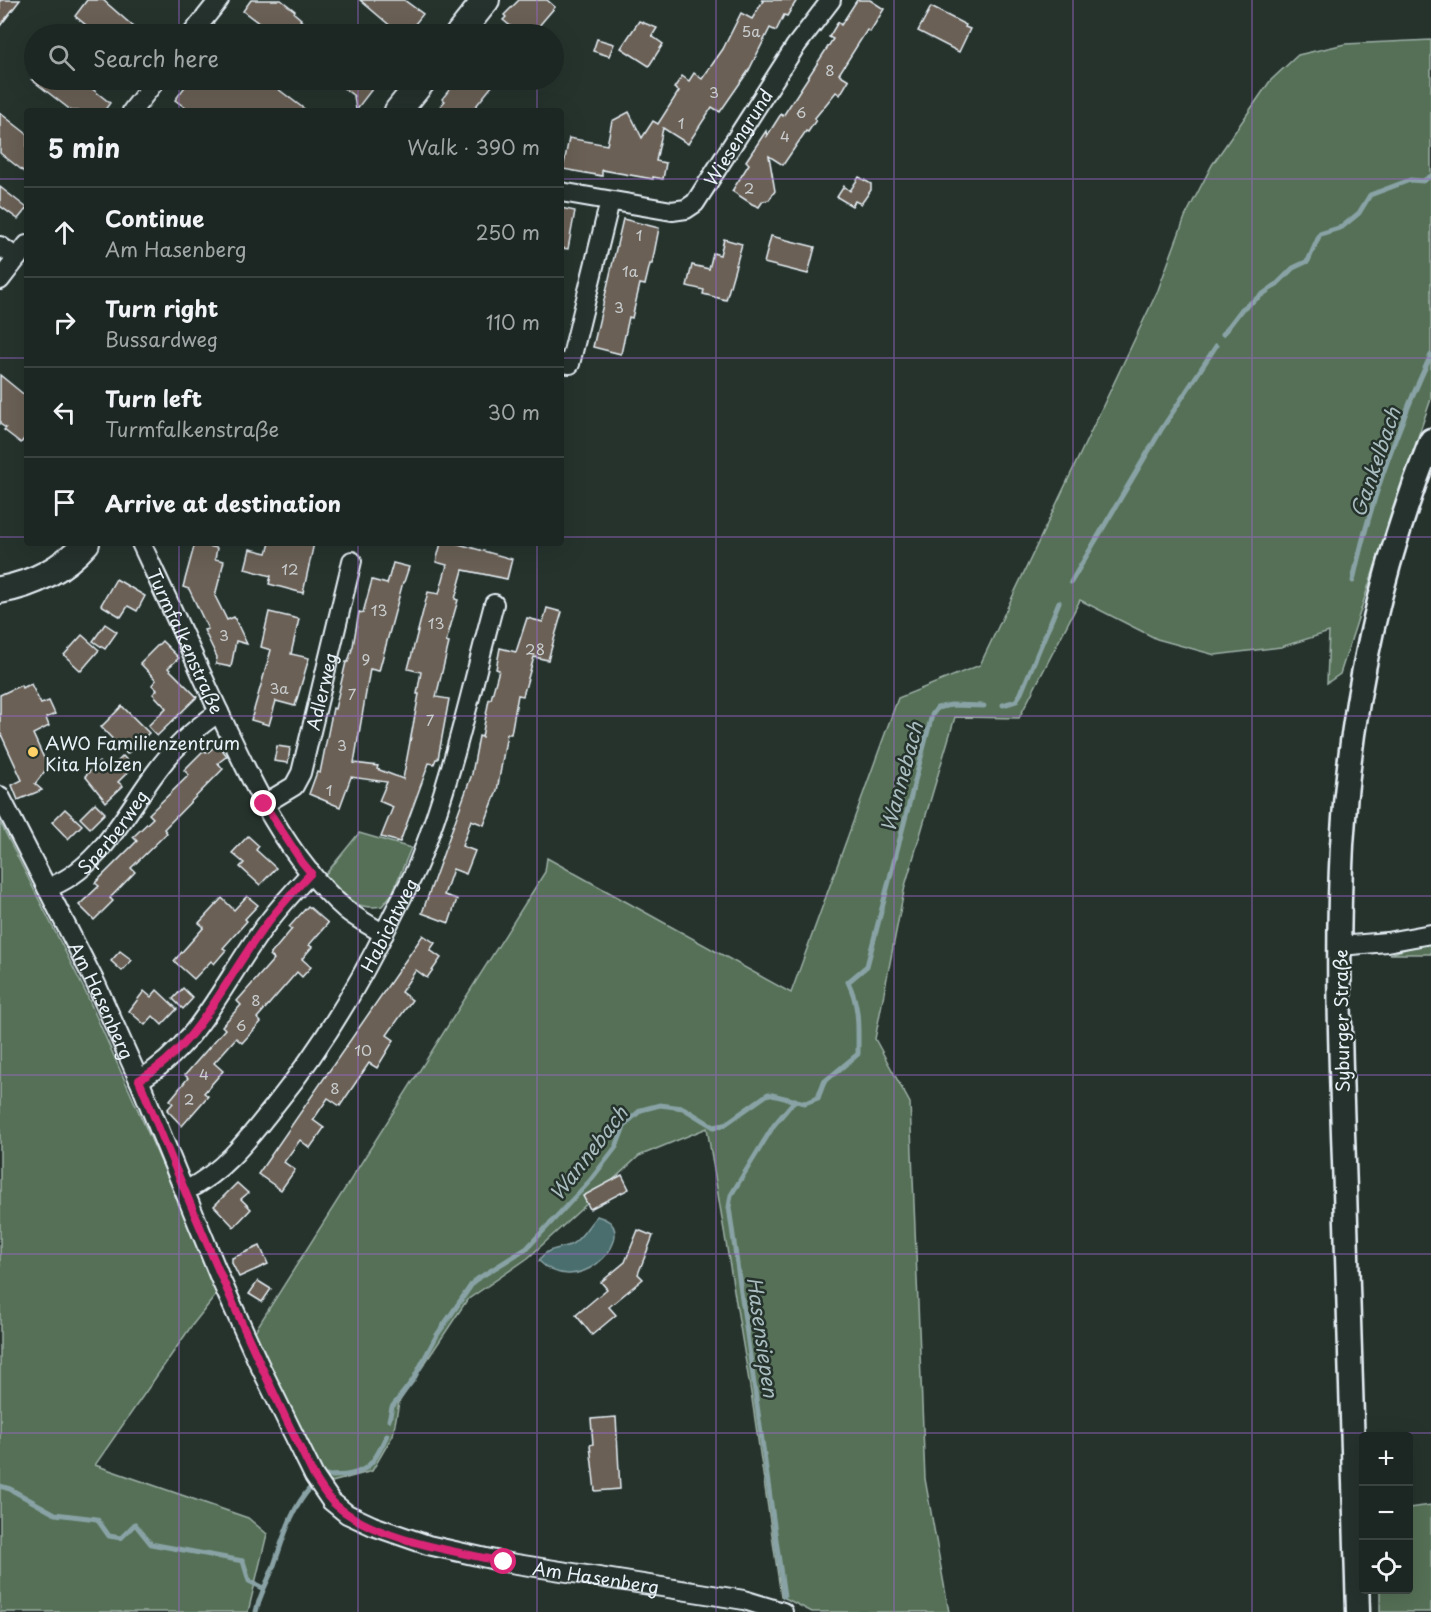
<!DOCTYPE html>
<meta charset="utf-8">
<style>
body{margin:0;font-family:"Playpen Sans",sans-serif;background:#29322f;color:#f1f3f6}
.controls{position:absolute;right:18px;bottom:18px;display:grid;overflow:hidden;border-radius:6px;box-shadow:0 6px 24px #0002}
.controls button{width:54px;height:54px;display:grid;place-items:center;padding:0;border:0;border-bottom:2px solid #3a4340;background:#1c2622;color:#f1f3f6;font:30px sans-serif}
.stop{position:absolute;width:18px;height:18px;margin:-14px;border:4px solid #db2777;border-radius:50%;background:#fff}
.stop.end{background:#db2777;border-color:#fff;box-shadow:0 2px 6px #0008}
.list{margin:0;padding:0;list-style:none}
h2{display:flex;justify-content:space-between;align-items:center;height:78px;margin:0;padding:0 24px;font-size:26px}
h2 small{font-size:20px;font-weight:400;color:#a0a5a5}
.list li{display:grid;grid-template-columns:39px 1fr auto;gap:18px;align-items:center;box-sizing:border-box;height:90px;padding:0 24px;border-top:2px solid #3a4340}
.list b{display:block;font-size:22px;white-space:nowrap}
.list p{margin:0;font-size:20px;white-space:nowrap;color:#a0a5a5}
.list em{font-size:20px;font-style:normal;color:#a0a5a5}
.icon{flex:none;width:33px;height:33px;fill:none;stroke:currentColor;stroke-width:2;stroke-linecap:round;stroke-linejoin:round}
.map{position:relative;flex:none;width:1431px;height:1612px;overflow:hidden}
.search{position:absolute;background:#1c2622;box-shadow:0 6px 24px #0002;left:24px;top:24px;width:540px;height:66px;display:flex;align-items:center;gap:15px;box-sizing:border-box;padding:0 21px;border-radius:33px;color:#a0a5a5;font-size:22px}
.panel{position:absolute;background:#1c2622;box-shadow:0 6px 24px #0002;left:24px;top:108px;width:540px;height:438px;border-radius:6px}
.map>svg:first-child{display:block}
</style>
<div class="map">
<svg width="1431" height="1612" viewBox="0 0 1431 1612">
<rect width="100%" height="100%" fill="#26332d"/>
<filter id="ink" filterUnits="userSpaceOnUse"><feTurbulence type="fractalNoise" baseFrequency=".0167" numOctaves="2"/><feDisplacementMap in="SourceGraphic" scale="12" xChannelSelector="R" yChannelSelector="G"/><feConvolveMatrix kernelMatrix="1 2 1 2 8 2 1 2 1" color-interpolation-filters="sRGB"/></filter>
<g filter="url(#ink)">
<g fill="#547057" stroke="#9eb0a8" stroke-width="1.5">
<polygon points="1431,40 1431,399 1397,498 1340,674 1327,683 1329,632 1281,647 1215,655 1157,639 1080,600 1019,718 955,717 905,886 875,1039 910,1103 925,1479 949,1612 812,1612 781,1596 752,1399 707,1128 639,1156 528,1258 467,1300 399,1402 393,1435 372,1471 328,1483 257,1340 227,1317 216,1295 190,1328 95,1465 248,1518 267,1534 248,1612 0,1612 0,822 85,991 227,1310 255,1331 545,872 547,858 791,993 898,698 980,665 1158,290 1185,217 1212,165 1270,81 1298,55 1345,44"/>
<path d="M359,833L411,848L392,894L382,906C354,912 343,893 325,875Z"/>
<polygon points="1431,941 1431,954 1390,954"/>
<polygon points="1431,1505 1431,1612 1380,1612 1380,1590 1408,1590 1409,1508"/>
</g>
<path fill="#4a6e6d" stroke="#89a2a5" stroke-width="1.5" d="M597,1216C601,1217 606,1219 610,1222C632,1243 577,1299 539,1261C545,1247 561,1250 572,1244C583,1237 588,1225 597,1216Z"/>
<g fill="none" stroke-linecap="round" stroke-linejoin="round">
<g stroke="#89a2a5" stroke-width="5">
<polyline points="1223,334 1242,309 1277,284 1293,268 1308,261 1320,234 1342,227 1359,213 1370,195 1410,180 1423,181 1431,176"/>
<path d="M1353,581C1369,505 1398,426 1431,355"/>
<polyline points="1071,582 1161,430 1216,346"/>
<polyline points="1003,705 1016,701 1021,693 1059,602"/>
<path d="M389,1420L392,1407L413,1380L437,1335L474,1281L527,1248L589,1182L616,1147L625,1124L641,1110L660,1105L683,1108L714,1127L724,1125L768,1094L805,1103L818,1098L824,1082L858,1054C858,1028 860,1006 848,982L867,966L932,715L937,708L951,705L984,706"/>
<path d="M326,1476C364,1476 371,1470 387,1435"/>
<polyline points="0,1486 10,1489 55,1514 97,1519 109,1536 121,1538 135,1524 151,1544 243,1561 249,1581 263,1588"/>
<polyline points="784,1596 729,1207 731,1195 774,1125 795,1100"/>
<path d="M256,1612C259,1596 267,1583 273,1568C283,1540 290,1510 311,1487"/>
</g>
</g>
<g fill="#6b6055" stroke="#e8f1f8" stroke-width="1.5">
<polygon points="0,0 20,0 0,26"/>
<polygon points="87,0 103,0 142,34 97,34 75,16"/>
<polygon points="251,0 281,0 295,11 294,13 301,19 300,20 318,34 273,34 243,11"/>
<polygon points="360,0 404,0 423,14 407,34 400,34"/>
<polygon points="519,0 547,0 555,7 532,34 520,34 503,20 506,17 504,15"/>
<polygon points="761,0 797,0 787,16 784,15 776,31 770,28 749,70 720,112 712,107 688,144 663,128 656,161 666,163 663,179 653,177 653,179 602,170 602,176 563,169 569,138 607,145 612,121 629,112 642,138 653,121 658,124 679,91 674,88 682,76 689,81 694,73 702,79 723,49 741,13 752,19 763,1"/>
<polygon points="857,0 870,0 884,9 870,32 867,30 839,74 849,80 840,95 836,92 814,119 816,120 808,132 806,131 783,165 769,156 775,191 769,200 763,201 759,207 752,204 732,191 749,164 746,161 766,131 767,136 781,114 783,116 833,39 829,37 838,22 841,25"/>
<polygon points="931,7 966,25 965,27 970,29 959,52 918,31"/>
<polygon points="639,21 657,28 652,36 663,44 649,66 621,48"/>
<polygon points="597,39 614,44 609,56 593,51"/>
<polygon points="32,80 81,80 110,103 104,111 72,111"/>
<polygon points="190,80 266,80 307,111 190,111 175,100"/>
<polygon points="333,80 379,80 356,110 354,96"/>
<polygon points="457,80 497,80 472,111 436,111 445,101 442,99"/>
<polygon points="0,113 27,134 27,174 0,153"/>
<polygon points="859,177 871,184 871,190 861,204 855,201 852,206 837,197 844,186 850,191"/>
<polygon points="0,187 27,208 18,219 0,206"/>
<polygon points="561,208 575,211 568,249 561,248"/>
<polygon points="623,219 659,228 652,264 650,264 645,285 640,284 632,318 629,317 621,354 593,347"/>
<polygon points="771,236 815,247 808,274 764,263"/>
<polygon points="724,239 742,244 726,300 703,294 704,290 687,286 692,265 709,269 713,253 720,255"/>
<polygon points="0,375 27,397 27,435 21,443 4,430 6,428 0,424"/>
<polygon points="195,543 217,548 215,559 224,561 215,596 227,620 234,617 247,644 236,641 231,667 216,664 217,657 204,630 208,629 189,589 183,587"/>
<polygon points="270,543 314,543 303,593 269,584 271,576 245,569 250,549 267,553"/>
<polygon points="441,543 455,543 512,559 507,579 463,570 455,599 458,600 446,642 449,643 436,697 449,699 438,759 436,759 434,764 429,763 400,842 381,837 393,807 379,801 387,782 351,777 340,807 309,794 317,772 320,773 333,708 335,709 346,662 348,662 353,646 359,612 363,613 372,580 387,584 393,563 409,567 404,582 403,582 379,671 370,669 354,763 378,766 377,769 403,779 419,694 417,694 421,672 408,669 428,592 439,594 447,565 436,562"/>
<polygon points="116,579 145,596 137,611 128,606 121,617 101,605"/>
<polygon points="547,608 562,612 548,660 534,657 523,696 518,695 511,734 507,734 497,791 484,825 471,820 462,846 475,851 466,874 453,869 444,895 457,899 449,923 422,913 472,774 479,736 482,737 489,699 491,699 499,670 496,669 500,648 516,652 527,618 543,622"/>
<polygon points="269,612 299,619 291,654 309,658 295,706 276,701 269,725 251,720 271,650 261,647"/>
<polygon points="105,624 117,632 105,649 93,641"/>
<polygon points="82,635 99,650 81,671 64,655"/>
<polygon points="162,641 179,658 168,668 197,697 157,736 148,726 166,708 153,694 157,690 152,685 156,680 140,663"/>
<polygon points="31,684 41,704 49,701 55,714 46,718 49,726 33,734 48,767 35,784 42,790 18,800 12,785 22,780 0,732 0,695 21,685 22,688"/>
<polygon points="122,706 149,733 127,754 101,727"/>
<polygon points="218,744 227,756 218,763 223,769 164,829 167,833 131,868 135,872 110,898 113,901 94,920 79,905 99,886 95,883 137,841 133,837 153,818 149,814 189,775 184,770 204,750 207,753"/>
<polygon points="277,746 290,748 288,763 274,761"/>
<polygon points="123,756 133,767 118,782 123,786 106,802 85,776 99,762 108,771"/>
<polygon points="95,803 105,813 90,828 80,818"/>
<polygon points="65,809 82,825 68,839 52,822"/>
<polygon points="248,836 259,846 256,850 276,868 260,885 240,867 244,863 232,853"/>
<polygon points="247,896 258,905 245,919 247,921 223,948 226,950 214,964 211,961 194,979 174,961 204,927 199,923 222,898 234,910"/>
<polygon points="308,906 328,923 309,945 312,947 302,959 311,967 302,977 297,972 257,1018 261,1022 242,1043 236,1038 214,1063 223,1071 204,1093 208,1096 182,1126 167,1110 173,1103 170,1100 188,1078 185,1075 225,1029 222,1026 241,1005 237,1001 274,959 270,955 292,929 289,927"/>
<polygon points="423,935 435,943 430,950 441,958 427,978 416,970 401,992 412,1000 387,1035 394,1040 377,1068 369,1063 340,1106 328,1098 313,1120 324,1128 310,1148 300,1140 284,1162 295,1170 281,1190 258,1174"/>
<polygon points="120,951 132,960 122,971 111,961"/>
<polygon points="183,988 193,998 183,1009 173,999"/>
<polygon points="157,990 177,1009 162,1025 153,1016 145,1025 129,1011 144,991 151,997"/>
<polygon points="622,1175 629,1189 590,1209 583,1196"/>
<polygon points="237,1183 248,1193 241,1199 251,1209 234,1227 214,1206"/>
<polygon points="638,1230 653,1236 638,1274 643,1279 609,1307 616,1315 592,1335 576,1315 607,1289 601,1282 625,1262"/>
<polygon points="260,1246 268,1264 239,1277 232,1263 232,1258"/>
<polygon points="258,1281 271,1289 262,1302 249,1294"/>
<polygon points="616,1417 620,1489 595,1491 590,1445 593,1444 591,1419"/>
</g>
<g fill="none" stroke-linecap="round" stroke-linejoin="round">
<g stroke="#e8f1f8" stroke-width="22">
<g id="minor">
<polyline points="192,34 219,0"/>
<polyline points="132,111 156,80"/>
<path id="s1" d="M561,192L672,211L686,209L695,203L795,47L831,0"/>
<polyline points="0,246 17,258"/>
<polyline points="0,280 27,245"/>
<polyline points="561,363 570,364 610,201"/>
<path id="s2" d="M141,543C165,594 189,646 212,697C247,772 282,854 345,909C357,919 371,926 384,934"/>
<path id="s3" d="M0,796L96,984L139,1080L220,1278L258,1362L314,1476L331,1501L347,1514L373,1526L428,1545L504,1562L744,1600L783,1612"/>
<path id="s4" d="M264,804L294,786L301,773L352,561"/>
<path id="s5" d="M47,888C99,870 125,813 156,772C174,747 194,729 219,712"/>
<polyline points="1340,946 1387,942 1431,934"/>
<path d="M139,1080C194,1049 220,990 255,940C271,916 291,894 311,873"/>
<path id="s6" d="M185,1191C225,1171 249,1138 276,1104C322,1047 359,985 391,919C400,900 411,882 419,862C452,779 471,690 494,604"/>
</g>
</g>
<g stroke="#e8f1f8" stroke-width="27">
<path id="tertiary" d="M1358,1612C1354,1471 1349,1331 1345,1190C1341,1075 1336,960 1342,845C1350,707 1380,569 1431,440"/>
</g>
<g stroke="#e8f1f8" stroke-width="30">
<g id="secondary">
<polyline points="459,34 486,0"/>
<polyline points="398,111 423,80"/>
<path d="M0,590C34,584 63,569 86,543"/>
</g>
</g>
<use href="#minor" stroke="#26332d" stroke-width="18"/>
<use href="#tertiary" stroke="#26332d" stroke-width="22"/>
<use href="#secondary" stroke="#26332d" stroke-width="26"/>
</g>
</g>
<g fill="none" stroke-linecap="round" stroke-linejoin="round" filter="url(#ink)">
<path stroke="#db2777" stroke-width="8" d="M264,804L302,862L311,873C291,894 271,916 255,940C220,990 194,1049 139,1080C194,1214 249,1347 314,1476C321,1487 327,1498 337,1506C376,1540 454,1551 504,1562"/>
</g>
<path fill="none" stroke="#9c67d0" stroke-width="1.5" stroke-opacity="0.55" d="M179,0V34M358,0V34M537,0V34M716,0V1612M894,0V1612M1073,0V1612M1252,0V1612M179,80V111M358,80V111M537,80V111M0,179H27M561,179H1431M0,358H27M561,358H1431M0,537H27M561,537H1431M179,543V1612M358,543V1612M537,543V1612M0,716H1431M0,896H1431M0,1075H1431M0,1254H1431M0,1433H1431"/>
<circle fill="#ffd166" stroke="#26332d" stroke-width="2" cx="33" cy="752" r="6"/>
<g text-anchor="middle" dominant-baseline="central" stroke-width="5" stroke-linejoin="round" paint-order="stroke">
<g font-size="15" fill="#c9cdcf">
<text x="751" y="30">5a</text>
<text x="830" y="69">8</text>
<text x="714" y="91">3</text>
<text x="801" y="111">6</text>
<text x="681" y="122">1</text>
<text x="785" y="135">4</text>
<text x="749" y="187">2</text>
<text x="639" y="234">1</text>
<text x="630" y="270">1a</text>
<text x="619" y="306">3</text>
<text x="290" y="568">12</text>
<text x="379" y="609">13</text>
<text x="436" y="622">13</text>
<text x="224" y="634">3</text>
<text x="535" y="648">28</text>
<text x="366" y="658">9</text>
<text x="279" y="687">3a</text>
<text x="352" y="693">7</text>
<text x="430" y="719">7</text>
<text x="342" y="744">3</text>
<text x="329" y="789">1</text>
<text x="256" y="999">8</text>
<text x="241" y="1024">6</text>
<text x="363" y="1049">10</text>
<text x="204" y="1073">4</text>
<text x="335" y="1087">8</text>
<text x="189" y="1098">2</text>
</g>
<g font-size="18" fill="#e8f1f8" stroke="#26332d">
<text stroke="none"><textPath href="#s1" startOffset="216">Wiesengrund</textPath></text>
<text stroke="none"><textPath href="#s2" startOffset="108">Turmfalkenstraße</textPath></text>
<text stroke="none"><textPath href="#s4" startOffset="134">Adlerweg</textPath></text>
<text stroke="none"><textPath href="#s5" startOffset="88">Sperberweg</textPath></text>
<text stroke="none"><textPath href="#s6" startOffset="339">Habichtweg</textPath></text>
<text stroke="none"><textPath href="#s3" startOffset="228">Am Hasenberg</textPath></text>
<text transform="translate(1341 1021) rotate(-91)">Syburger Straße</text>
<text stroke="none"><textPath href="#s3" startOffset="1058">Am Hasenberg</textPath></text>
</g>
<g font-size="18" fill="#e8f1f8" stroke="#26332d" text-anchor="start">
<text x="45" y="742">AWO Familienzentrum<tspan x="45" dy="21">Kita Holzen</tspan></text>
</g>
<g font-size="20" font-style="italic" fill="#a9bdc0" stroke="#26332d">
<text transform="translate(1375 462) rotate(-71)">Gankelbach</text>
<text transform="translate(901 777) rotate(-75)">Wannebach</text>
<text transform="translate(588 1153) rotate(-52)">Wannebach</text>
<text transform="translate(763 1337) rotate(82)">Hasensiepen</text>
</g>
</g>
</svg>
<div class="controls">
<button>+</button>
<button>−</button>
<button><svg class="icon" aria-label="locate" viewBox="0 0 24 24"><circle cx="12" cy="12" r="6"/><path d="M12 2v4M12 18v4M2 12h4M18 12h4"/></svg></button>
</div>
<div class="stop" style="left:504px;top:1562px"></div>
<div class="stop end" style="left:264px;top:804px"></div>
<div class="search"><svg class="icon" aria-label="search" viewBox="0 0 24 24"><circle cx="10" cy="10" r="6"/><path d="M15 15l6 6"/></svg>Search here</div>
<section class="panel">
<h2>5 min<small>Walk · 390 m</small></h2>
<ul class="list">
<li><svg class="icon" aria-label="ahead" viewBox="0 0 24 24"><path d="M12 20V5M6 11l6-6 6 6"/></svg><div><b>Continue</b><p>Am Hasenberg</p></div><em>250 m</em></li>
<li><svg class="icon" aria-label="right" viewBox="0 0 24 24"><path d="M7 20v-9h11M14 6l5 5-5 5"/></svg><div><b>Turn right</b><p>Bussardweg</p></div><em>110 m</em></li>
<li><svg class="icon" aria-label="left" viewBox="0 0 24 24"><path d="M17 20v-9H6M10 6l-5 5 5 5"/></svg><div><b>Turn left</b><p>Turmfalkenstraße</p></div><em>30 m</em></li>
<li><svg class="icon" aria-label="arrive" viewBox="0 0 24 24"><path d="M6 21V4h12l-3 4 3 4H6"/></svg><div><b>Arrive at destination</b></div></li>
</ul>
</section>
</div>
